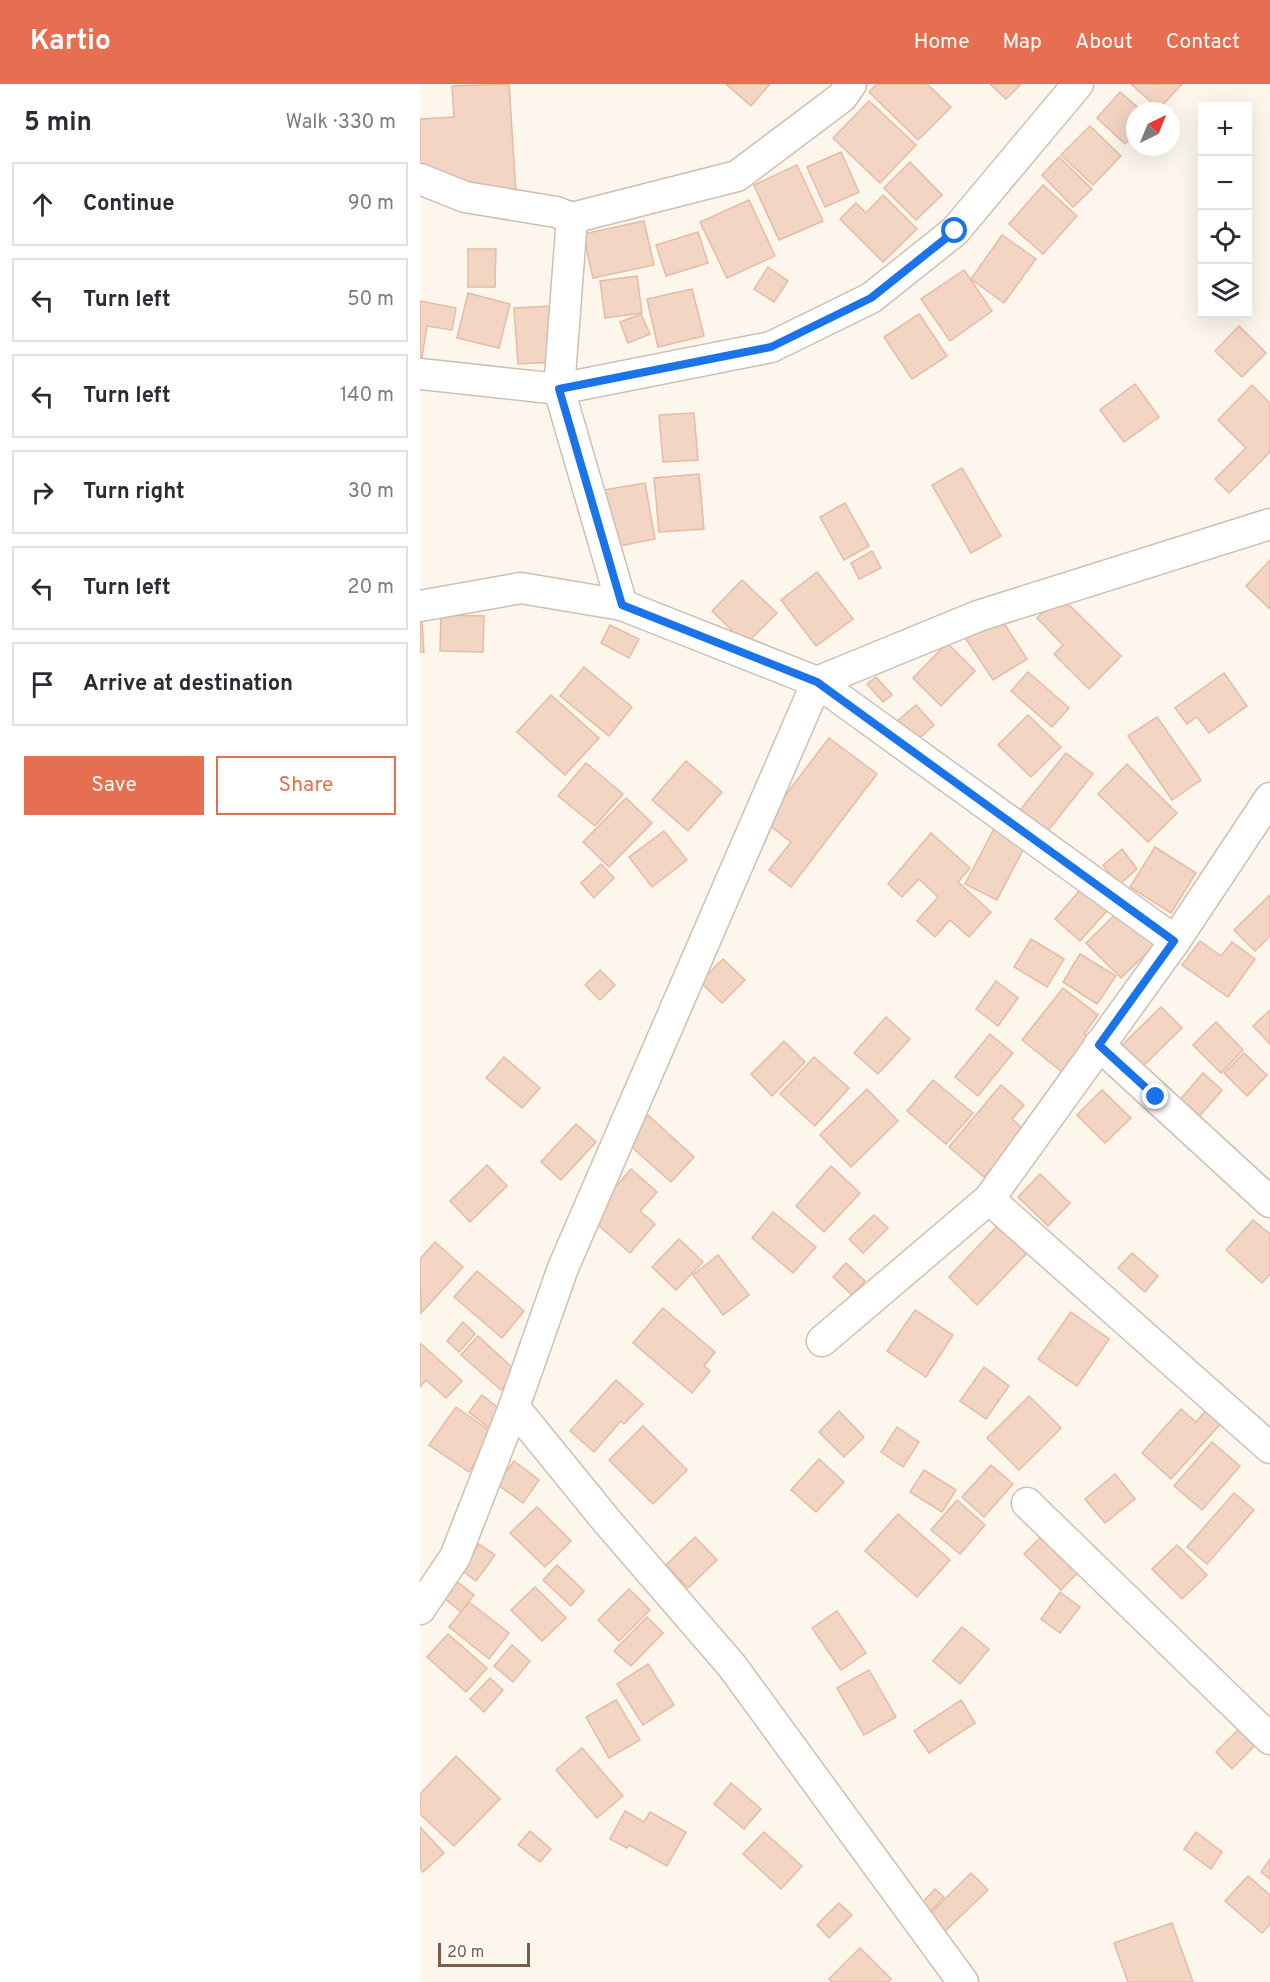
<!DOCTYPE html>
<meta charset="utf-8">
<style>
body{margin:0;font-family:Overpass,sans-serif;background:#f2f2f3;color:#2b2b33}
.controls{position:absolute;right:18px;top:18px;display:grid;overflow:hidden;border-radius:0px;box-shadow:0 6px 24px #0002}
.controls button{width:54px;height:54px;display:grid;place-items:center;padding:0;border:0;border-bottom:2px solid #e1e1e2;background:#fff;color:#2b2b33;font:30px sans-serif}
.compass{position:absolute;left:706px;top:18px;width:54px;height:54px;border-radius:50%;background:#fff;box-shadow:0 6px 24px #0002;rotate:43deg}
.scale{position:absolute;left:18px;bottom:15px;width:92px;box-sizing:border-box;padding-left:6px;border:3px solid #7a5c4d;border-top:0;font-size:16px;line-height:21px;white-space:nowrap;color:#7a5c4d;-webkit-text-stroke:4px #fffaf3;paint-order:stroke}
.stop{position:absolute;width:18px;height:18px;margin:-14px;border:4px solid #1a73e8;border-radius:50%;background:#fff}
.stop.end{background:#1a73e8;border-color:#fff;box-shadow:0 2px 6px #0008}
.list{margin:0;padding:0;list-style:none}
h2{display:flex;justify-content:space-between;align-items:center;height:78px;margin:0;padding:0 24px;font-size:26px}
h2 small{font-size:20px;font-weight:400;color:#7c7c81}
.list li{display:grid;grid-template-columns:39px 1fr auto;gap:18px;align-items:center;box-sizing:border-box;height:84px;margin:0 12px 12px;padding:0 12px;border:2px solid #e1e1e2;border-radius:0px}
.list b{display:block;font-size:22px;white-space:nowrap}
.list em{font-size:20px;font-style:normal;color:#7c7c81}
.actions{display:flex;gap:12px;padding:18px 24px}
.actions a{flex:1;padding:14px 0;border:2px solid #e76f51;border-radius:0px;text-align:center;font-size:21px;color:#e76f51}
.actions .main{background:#e76f51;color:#fff}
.icon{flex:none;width:33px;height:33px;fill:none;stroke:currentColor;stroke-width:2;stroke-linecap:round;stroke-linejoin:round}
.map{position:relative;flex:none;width:850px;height:1898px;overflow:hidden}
header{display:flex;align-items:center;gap:36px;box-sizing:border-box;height:84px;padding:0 30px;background:#e76f51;color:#fff}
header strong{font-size:28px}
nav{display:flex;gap:33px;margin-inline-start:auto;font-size:21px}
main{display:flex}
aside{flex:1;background:#fff}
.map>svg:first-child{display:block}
</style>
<header>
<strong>Kartio</strong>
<nav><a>Home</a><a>Map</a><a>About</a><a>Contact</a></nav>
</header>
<main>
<aside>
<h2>5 min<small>Walk · 330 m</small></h2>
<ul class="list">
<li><svg class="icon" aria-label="ahead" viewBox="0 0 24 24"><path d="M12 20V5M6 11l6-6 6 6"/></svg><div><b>Continue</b></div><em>90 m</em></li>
<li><svg class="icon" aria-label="left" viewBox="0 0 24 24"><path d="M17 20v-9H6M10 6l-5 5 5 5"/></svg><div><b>Turn left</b></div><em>50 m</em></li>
<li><svg class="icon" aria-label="left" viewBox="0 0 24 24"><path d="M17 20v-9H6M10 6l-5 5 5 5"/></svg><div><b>Turn left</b></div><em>140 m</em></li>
<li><svg class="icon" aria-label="right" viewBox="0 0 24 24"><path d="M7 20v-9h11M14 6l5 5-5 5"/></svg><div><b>Turn right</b></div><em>30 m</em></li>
<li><svg class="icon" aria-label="left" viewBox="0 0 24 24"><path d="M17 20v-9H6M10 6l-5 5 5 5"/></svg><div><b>Turn left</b></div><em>20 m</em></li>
<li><svg class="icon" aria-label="arrive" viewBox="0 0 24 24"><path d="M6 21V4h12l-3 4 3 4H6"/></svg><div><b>Arrive at destination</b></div></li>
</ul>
<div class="actions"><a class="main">Save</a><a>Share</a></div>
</aside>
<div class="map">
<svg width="850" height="1898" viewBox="0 0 850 1898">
<rect width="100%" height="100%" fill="#fdf6ec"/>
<g fill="#f3d5c3" stroke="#e6bba3" stroke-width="1.5">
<polygon points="89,0 96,109 12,113 0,86 0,35 34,33 32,2"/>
<polygon points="306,0 350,0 331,22"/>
<polygon points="457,0 507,0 531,23 498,56 449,8"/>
<polygon points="570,0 601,0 586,15"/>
<polygon points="711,0 762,0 739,25"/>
<polygon points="700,8 722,27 715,27 715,50 705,60 677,34"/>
<polygon points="449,17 496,61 460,99 413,54"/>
<polygon points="670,42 701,72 673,101 641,71"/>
<polygon points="421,68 439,108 405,123 387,83"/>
<polygon points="639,73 672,105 653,123 622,91"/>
<polygon points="490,78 522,111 496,136 464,104"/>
<polygon points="377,81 403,137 359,156 334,101"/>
<polygon points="623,101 657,132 623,170 589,140"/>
<polygon points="463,111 497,145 463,178 420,135 436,119 446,129"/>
<polygon points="329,116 355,172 307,194 280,138"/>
<polygon points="224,137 234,181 173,194 163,150"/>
<polygon points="278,148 288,179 246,192 236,161"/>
<polygon points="582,151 616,175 584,219 551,195"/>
<polygon points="48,165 76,165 75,203 48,203"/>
<polygon points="348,183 368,197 354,218 334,205"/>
<polygon points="544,186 572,227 530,257 501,215"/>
<polygon points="217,192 222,229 185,234 180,197"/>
<polygon points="272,205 284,252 238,263 227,215"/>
<polygon points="48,209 90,220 79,264 37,254"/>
<polygon points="0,217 36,224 32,246 7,242 2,273 0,273"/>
<polygon points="131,222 136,278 98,280 94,224"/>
<polygon points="221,230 230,250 208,259 200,238"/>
<polygon points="499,230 527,272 492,295 464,253"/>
<polygon points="819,242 846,269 822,293 795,267"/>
<polygon points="715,300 739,333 704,358 680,326"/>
<polygon points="832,301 850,319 850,368 809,409 795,395 826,364 798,336"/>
<polygon points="274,329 278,376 243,378 239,331"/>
<polygon points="542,384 581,452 551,469 512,401"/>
<polygon points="279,390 284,445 239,448 234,394"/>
<polygon points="225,399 235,455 194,463 183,406"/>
<polygon points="425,419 449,462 424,476 400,433"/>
<polygon points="452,467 461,484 439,495 431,479"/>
<polygon points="850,476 850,525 826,502"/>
<polygon points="397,488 433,535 396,562 361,516"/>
<polygon points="322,496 357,529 326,560 292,527"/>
<polygon points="640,512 701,572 669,605 634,570 643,561 617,534"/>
<polygon points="578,530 607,575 573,596 544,552"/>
<polygon points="21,531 64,532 63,568 20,567"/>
<polygon points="0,537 2,537 4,568 0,568"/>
<polygon points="190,541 219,555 209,574 181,559"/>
<polygon points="527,559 555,587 521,622 493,594"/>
<polygon points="164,583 212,623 189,652 140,612"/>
<polygon points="608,588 649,624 632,643 591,607"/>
<polygon points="804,589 827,622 789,649 777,633 767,640 755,624"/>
<polygon points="456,593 472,611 463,618 447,600"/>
<polygon points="131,611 179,654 145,691 97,648"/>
<polygon points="496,621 514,641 495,658 476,638"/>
<polygon points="608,631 641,663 611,693 578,661"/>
<polygon points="737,633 781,696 752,716 708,652"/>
<polygon points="409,654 457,690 371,803 349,786 371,758 345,738"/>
<polygon points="646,669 673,690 624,752 597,730"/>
<polygon points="266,677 302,708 268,747 232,716"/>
<polygon points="166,679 203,710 175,742 138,712"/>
<polygon points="707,680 757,729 728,758 678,710"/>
<polygon points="206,714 232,739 189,783 163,758"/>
<polygon points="576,741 607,758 577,816 545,800"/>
<polygon points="244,747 267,776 232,803 209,773"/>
<polygon points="511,749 550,784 538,798 571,828 549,853 530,836 515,853 497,837 518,813 499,795 482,813 468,800"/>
<polygon points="735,763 776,789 751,829 710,803"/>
<polygon points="702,765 717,785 699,801 683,781"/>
<polygon points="181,780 194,794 174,814 161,799"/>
<polygon points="667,798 693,820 660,857 635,835"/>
<polygon points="850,811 850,852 835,867 814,846"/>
<polygon points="704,822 739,857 701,894 666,859"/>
<polygon points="611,855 644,875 627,903 594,883"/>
<polygon points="780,857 801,872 812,858 835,875 808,913 762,881"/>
<polygon points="660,870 696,892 677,920 643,898"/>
<polygon points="303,875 325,896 302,919 280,898"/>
<polygon points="180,886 195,901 180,916 165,901"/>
<polygon points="576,897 598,914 578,942 556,925"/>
<polygon points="643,904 678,931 664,950 674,958 647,992 602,956"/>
<polygon points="741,923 762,944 718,987 697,966"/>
<polygon points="850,926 850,960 833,942"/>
<polygon points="466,933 490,955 458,990 434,969"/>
<polygon points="796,938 823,966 801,989 773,961"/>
<polygon points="570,950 593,969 558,1012 535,993"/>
<polygon points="364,957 385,978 352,1012 331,990"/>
<polygon points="824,969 847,991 827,1012 804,989"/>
<polygon points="84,973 120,1004 102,1024 66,994"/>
<polygon points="394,973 429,1004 395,1042 360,1010"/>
<polygon points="783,989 802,1006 778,1034 759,1017"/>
<polygon points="513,996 553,1029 526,1060 487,1027"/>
<polygon points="581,1001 604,1021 592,1035 604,1046 564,1093 529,1063"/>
<polygon points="447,1005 478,1037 431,1083 400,1051"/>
<polygon points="682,1006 711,1034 685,1059 657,1031"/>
<polygon points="228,1031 274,1073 251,1098 205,1057"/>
<polygon points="156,1040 176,1058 141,1096 121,1078"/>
<polygon points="67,1081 87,1102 50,1138 30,1117"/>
<polygon points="411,1082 440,1109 404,1148 376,1122"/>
<polygon points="211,1085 237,1108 220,1127 235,1140 210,1169 169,1133"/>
<polygon points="620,1090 650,1119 628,1142 598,1113"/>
<polygon points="353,1128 396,1163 373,1189 332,1154"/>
<polygon points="454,1131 468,1144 443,1169 429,1155"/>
<polygon points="833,1136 850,1150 850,1190 842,1199 806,1166"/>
<polygon points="580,1139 609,1167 557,1221 529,1193"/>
<polygon points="259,1155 283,1178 256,1206 232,1183"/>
<polygon points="15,1158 43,1183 1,1229 0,1175"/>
<polygon points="712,1169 738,1192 725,1208 698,1184"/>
<polygon points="298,1171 329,1211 303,1231 273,1191"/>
<polygon points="426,1179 445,1197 432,1211 413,1193"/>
<polygon points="57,1187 104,1227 82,1254 34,1213"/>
<polygon points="243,1224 295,1268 284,1282 290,1287 272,1309 213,1259"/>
<polygon points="495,1226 533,1251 506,1293 467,1267"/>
<polygon points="651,1228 689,1255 657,1302 618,1275"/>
<polygon points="43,1238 55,1250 39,1268 27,1257"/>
<polygon points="58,1252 97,1288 81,1306 41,1271"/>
<polygon points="0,1259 42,1297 26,1314 6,1296 0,1303"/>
<polygon points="564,1283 589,1302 566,1335 540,1317"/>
<polygon points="196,1296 223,1320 204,1340 201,1337 174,1368 150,1347"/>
<polygon points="62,1311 82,1327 69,1344 49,1328"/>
<polygon points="609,1312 641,1344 599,1386 567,1354"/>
<polygon points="36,1323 74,1350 49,1388 9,1361"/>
<polygon points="788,1324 803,1337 751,1395 722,1369 761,1325 776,1338"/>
<polygon points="419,1327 444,1353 424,1373 399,1348"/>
<polygon points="223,1342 267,1386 233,1420 189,1376"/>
<polygon points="477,1343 499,1358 483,1383 461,1368"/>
<polygon points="792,1358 820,1382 782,1426 754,1402"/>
<polygon points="399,1375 424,1398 396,1428 371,1406"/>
<polygon points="94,1377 119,1396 103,1419 77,1400"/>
<polygon points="571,1381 593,1400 564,1433 542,1413"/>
<polygon points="504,1386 536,1406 522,1428 490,1408"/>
<polygon points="695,1390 715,1415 685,1439 665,1415"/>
<polygon points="814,1409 834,1426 787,1480 767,1463"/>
<polygon points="537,1416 565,1441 540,1470 511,1446"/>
<polygon points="117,1423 151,1457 125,1483 90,1449"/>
<polygon points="478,1430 530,1476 497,1513 445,1467"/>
<polygon points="627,1447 664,1482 641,1506 604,1470"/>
<polygon points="275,1453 297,1476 268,1504 246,1481"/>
<polygon points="59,1460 75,1471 56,1497 40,1485"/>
<polygon points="757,1461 787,1491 762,1515 732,1485"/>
<polygon points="137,1481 164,1507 151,1522 123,1496"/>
<polygon points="35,1496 54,1511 41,1528 23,1513"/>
<polygon points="115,1503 146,1534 122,1557 91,1526"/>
<polygon points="209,1505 230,1526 199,1557 178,1536"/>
<polygon points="640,1508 660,1523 640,1549 621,1535"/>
<polygon points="49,1518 89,1549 69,1575 29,1543"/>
<polygon points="417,1527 446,1569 421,1586 392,1544"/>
<polygon points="227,1533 243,1549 211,1582 194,1567"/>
<polygon points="542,1543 569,1565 540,1600 513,1577"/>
<polygon points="28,1550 67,1584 46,1608 7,1573"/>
<polygon points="92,1561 110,1577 93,1598 74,1582"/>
<polygon points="228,1580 254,1621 223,1641 197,1600"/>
<polygon points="449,1586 476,1633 444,1651 417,1604"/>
<polygon points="70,1594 83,1606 64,1628 50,1615"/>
<polygon points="196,1616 220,1656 189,1674 166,1633"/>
<polygon points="541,1616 555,1639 509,1669 494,1647"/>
<polygon points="829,1635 845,1651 812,1685 796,1668"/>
<polygon points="162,1664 203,1712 177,1734 136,1686"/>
<polygon points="36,1672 80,1715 34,1762 0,1730 0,1710"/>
<polygon points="311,1699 341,1725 324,1745 294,1720"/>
<polygon points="205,1727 224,1738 230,1728 266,1748 247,1782 209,1761 207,1764 190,1755"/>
<polygon points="0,1743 24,1769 3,1788 0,1784"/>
<polygon points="110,1747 131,1765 120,1778 98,1761"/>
<polygon points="344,1748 382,1782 361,1805 323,1770"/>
<polygon points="776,1748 802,1768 791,1785 764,1765"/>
<polygon points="850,1775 850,1795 841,1788"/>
<polygon points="551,1789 568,1806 522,1850 506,1834"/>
<polygon points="828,1792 850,1811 850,1840 842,1849 805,1817"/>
<polygon points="515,1805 524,1813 507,1831 498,1823"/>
<polygon points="419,1819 432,1831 409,1854 397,1841"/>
<polygon points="752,1839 773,1898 708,1898 694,1859"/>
<polygon points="440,1864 471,1895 468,1898 412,1898 409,1895"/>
</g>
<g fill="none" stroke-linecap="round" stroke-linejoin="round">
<g stroke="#d1beb0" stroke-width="33">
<g id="minor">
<polyline points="0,95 45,113 136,128 152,134"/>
<polyline points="0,290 139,305 351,263 451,214 535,147 658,0"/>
<polyline points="202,521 139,305 152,134 317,92 422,13 431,0"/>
<polyline points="0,522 101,504 202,521 397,598 558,532 850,440"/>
<polyline points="679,961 850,1118"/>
<polyline points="569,1115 850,1364"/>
<polyline points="402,1257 569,1115 755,857 850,714"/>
<polyline points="607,1419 850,1655"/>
<polyline points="0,1525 35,1473 94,1323"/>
<polyline points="543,1898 312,1582 186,1436 94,1323 143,1184 397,598 755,857"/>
</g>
</g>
<use href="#minor" stroke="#fff" stroke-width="30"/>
</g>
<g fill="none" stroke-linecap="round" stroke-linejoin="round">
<polyline stroke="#1a73e8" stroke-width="8" points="535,147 451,214 351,263 139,305 202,521 397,598 754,857 679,961 736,1013"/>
</g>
</svg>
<div class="controls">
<button>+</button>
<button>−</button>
<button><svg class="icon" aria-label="locate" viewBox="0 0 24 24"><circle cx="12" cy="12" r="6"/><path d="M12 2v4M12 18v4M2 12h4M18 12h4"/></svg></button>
<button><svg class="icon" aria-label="layers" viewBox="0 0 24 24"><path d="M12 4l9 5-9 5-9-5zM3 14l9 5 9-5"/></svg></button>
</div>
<svg class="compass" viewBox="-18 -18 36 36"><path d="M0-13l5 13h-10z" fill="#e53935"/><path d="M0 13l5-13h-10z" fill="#7c7c81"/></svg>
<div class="scale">20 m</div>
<div class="stop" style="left:535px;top:147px"></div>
<div class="stop end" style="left:736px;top:1013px"></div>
</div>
</main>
